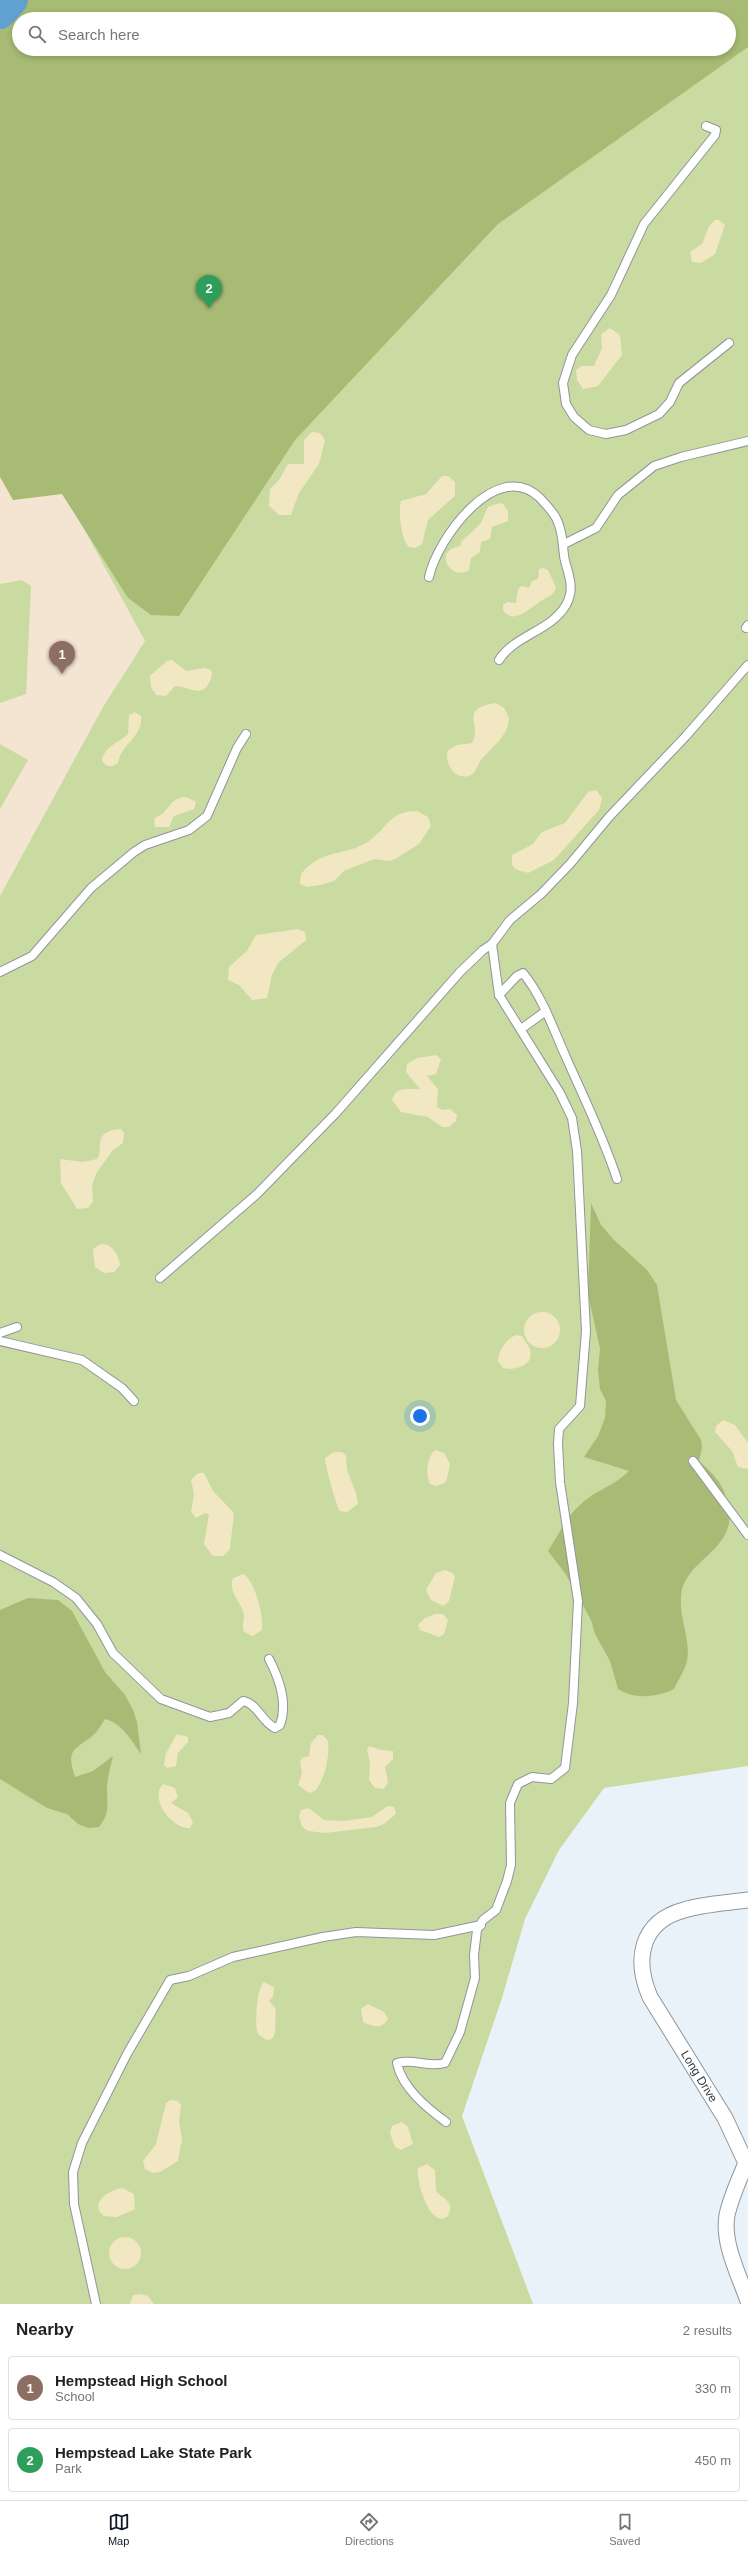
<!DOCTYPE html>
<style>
body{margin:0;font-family:Helvetica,sans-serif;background:#f2f2f2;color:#222}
.you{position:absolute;left:420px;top:1416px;width:14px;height:14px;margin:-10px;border:3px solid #fff;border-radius:50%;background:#1a73e8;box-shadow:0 0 0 6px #1a73e833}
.badge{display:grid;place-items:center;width:26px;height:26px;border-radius:50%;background:#111827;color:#fff;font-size:13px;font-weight:700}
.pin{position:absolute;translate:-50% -33px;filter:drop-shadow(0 1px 2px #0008)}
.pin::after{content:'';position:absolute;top:21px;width:14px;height:12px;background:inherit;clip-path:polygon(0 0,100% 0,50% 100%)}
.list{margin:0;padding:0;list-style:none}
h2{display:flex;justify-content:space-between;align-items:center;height:52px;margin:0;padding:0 16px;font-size:17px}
h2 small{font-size:13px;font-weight:400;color:#767676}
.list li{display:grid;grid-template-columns:26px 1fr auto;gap:12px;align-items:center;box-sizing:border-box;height:64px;margin:0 8px 8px;padding:0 8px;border:1px solid #e0e0e0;border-radius:4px}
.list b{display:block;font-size:15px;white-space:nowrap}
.list p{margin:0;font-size:13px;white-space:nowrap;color:#767676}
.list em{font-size:13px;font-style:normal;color:#767676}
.icon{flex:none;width:22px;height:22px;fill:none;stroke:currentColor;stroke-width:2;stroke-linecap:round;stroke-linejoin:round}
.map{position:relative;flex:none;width:748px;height:2304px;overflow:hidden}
.search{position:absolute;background:#fff;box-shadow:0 2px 6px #0003;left:12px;right:12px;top:12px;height:44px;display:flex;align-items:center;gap:10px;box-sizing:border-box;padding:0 14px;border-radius:22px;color:#767676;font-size:15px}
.sheet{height:196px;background:#fff}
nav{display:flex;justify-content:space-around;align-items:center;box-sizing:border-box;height:56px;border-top:1px solid #e0e0e0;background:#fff;font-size:11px;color:#767676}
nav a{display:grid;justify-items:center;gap:2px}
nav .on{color:#111827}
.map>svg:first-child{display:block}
</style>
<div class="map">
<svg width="748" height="2304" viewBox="0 0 748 2304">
<rect width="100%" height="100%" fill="#e9f2f9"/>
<polygon fill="#f4e4d2" points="0,392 12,397 145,641 103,707 0,896"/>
<g fill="#c9dba0" fill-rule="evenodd">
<path d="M0,0H748V1766L604,1788L559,1850L525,1919L502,1998L462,2116L533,2304H0V896L103,707L145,641L12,397ZM19,19H729V49H19Z"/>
<polygon points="22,580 31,586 26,694 0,703 0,584"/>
<polygon points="0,744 28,760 0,809"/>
</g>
<g fill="#a7bb74" fill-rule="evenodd">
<path d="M0,0H748V47L498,224L295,440L179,616L151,615L128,598L62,494L13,500L0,477ZM19,19H729V49H19Z"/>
<path d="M591,1203L601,1225L613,1239L647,1270L657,1285L676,1400L701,1440L702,1448L699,1461C718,1479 725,1485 729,1511C735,1551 682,1561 681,1597C679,1618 691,1640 687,1661C685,1670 678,1680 674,1689C658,1697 634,1700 618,1689L610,1661L595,1634L591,1620L565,1573L548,1551C558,1536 566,1517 580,1505C595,1490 613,1487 629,1471L584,1457L598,1436L605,1418L606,1401L600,1389L598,1370L600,1349L588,1294Z"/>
<path d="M28,1598L58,1600L72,1611L105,1672L125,1695L133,1710L137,1722L141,1754C131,1740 123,1724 105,1719C101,1725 97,1733 91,1737C73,1750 66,1751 75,1777L93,1771L113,1756C111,1766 107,1778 107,1788C107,1804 110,1814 99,1827L88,1828L78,1824L67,1814L47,1808L0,1779V1610Z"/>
</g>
<g fill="#f1e7c2">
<polygon points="715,220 719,220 725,225 715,254 701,263 692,262 690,252 702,244 709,226"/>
<polygon points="610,328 620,335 622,355 598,386 583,389 577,380 576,370 581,366 594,366 602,348 601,334"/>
<polygon points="312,432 320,433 325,440 319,464 299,493 291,515 279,515 269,506 270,489 279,480 288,464 304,464 304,440"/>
<path d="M442,476H448L455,482V496L428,520L422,544L415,548L409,547C401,540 398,511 401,501L426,494Z"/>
<path d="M499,503L503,504L508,511V521L492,527L490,539L481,542L480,552L471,558L469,570C458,578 443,567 446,554L451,549L460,546L462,541L481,523L488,507Z"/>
<path d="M543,568L548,570L556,587C554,597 545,597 538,603C528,610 513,625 503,610V605L507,602L516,603L518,589L522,586L529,588L532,581L538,579L539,569Z"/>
<path d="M172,660L186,671L204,668L211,670C213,675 211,679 209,683C201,699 186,685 175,686L166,696L156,695L151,687L150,676L167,661Z"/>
<path d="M496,703L504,708L509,718C508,737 493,745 482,759C477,764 477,773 469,776C454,780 444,763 448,750L457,745L472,743C483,725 457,709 496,703Z"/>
<path d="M135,712L141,716C143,738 121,743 118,763L113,766H107L102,761C103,747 120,742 128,734L129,715Z"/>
<polygon points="596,790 602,798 599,810 554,860 528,873 515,869 512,865 512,855 533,844 541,833 547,830 565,823 588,792"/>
<path d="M186,797L196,802L194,809L174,816L169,827H155L154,819C157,816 162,815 165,811C172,803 174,798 186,797Z"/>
<path d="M417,811L428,817L431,826L419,844L397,858L390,861L374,859L344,871L334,881L320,885L307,887L300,884L301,874C323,846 351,858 374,837C389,824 392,811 417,811Z"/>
<polygon points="298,929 305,932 306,940 278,963 272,975 267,998 252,1000 239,985 228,980 229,967 247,951 256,935"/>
<path d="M436,1055L441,1059L436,1074L427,1076L438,1089L437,1107L442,1110L450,1109L457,1115L456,1121L449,1127H442L428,1117L401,1112L392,1100C396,1085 409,1090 420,1089L406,1072L407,1064L417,1058Z"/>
<path d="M121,1129L124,1133L123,1143L112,1151L96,1174L92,1185L93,1202L88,1208L77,1209L61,1183L60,1159L83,1162L97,1159C105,1149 90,1131 121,1129Z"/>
<path d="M101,1244C113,1244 118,1254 120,1265L114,1272L104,1273L95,1267L93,1249Z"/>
<circle cx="542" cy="1330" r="18"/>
<path d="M516,1335L522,1336C524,1340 529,1346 530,1350C535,1366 514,1371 503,1368L498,1361C499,1350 506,1339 516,1335Z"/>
<polygon points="723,1420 735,1425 748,1443 748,1469 738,1467 732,1451 715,1432 716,1426"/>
<path d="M435,1450L444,1453L450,1464L446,1482L437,1486L430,1484C425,1475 427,1457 435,1450Z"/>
<path d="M334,1452H342L346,1455L347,1470L356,1493L358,1504L347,1512L340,1511C337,1509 324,1461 325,1458Z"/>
<polygon points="198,1473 204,1473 213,1491 234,1513 230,1549 223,1556 213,1556 204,1544 209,1514 205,1513 196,1518 191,1512 194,1494 191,1480"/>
<polygon points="445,1570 453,1573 455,1577 449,1601 444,1606 431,1600 426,1590 436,1573"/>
<path d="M243,1574C255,1581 264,1616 262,1630L253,1636L244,1632C241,1624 246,1617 243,1611C239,1600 228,1591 233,1578Z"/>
<polygon points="435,1614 443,1614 448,1620 444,1634 439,1637 420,1630 418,1625 425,1618"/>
<polygon points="177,1734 188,1737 188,1742 178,1753 176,1766 167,1768 164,1765 166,1753"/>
<path d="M318,1735H323L328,1741C330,1754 325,1780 315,1791L309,1793L298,1785L302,1773L300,1762L302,1758L309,1756L311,1743Z"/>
<polygon points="369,1746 381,1750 393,1751 393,1759 385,1767 388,1782 384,1789 375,1788 369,1780 370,1763 367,1750"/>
<path d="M163,1784L175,1788L178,1797L171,1803L188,1813L193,1822L190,1828C171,1829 149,1798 163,1784Z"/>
<polygon points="388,1806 394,1807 396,1814 384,1824 376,1827 325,1833 308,1831 302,1827 299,1816 301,1810 309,1808 324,1820 343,1821 372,1817"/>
<path d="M264,1982L274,1987L273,1997L269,2001L276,2009C274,2019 278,2031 272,2039L266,2040L258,2034C254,2025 257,1987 264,1982Z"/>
<path d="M368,2004L384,2012L388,2019C383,2030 371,2026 363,2022L361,2009Z"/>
<polygon points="171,2100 178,2101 181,2105 179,2121 182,2139 178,2161 160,2172 153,2173 145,2169 143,2161 156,2144 166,2103"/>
<polygon points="402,2122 408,2127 413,2144 401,2150 395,2147 390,2133 392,2126"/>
<path d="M427,2164L435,2170L436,2191C444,2200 455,2201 448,2216C430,2231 415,2178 418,2168Z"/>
<path d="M122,2188L134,2194L135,2209L117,2217L104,2216C88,2203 109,2190 122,2188Z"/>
<circle cx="125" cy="2253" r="16"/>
<polygon points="141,2294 148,2296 154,2304 130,2304 133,2295"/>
</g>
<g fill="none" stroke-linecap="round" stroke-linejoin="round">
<polyline stroke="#60a1d1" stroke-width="30" points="0,14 13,0"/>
<g stroke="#8e969d" stroke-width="10">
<g id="lane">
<polyline points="706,126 716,130 715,135 644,224 611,295 572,355 563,383 566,404 574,417 589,430 606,434 626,430 659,414 670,402 679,383 729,343"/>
<polyline points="564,544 596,528 618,495 654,466 681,457 748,441"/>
<path d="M429,577C437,539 497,456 540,498C546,505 553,511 557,520C564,535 562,547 565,561C569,576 575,589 566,605C551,631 515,635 499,660"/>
<polyline points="746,628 748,625"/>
<polyline points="0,972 32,956 91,888 134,852 145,845 189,830 207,816 237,748 246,734"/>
<path d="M499,995L517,976L523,973C542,996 553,1028 565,1055C583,1096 603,1136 617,1179"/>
<polyline points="521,1029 546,1011"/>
<polyline points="160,1278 257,1194 336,1113 460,972 483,950 492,944 510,920 541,894 570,864 609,817 686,736 748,665"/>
<polyline points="0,1333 17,1327"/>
<polyline points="0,1341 82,1360 122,1388 134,1401"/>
<polyline points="693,1461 748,1535"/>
<path d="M0,1555L53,1582L76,1598L97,1624L113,1653L161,1699L210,1717L229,1713L243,1701C257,1703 262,1722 275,1728L280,1725C288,1703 279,1678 269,1659"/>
<path d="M446,2122C427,2108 402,2088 397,2063C413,2058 429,2068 445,2063L460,2032L475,1978L474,1955L477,1930L483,1920L496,1910L507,1881L511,1865L510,1803L518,1784L532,1777L551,1779L565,1768L573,1703L578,1601L560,1482L558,1444L559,1429L580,1406L586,1331L577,1151L572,1118L560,1093L499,995L492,944"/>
<polyline points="96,2304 74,2204 73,2172 82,2143 127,2054 170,1980 189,1976 233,1957 323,1937 356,1932 434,1935 481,1925"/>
</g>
</g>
<g stroke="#8e969d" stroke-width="17">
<g id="street">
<path id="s1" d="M748,1900C727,1903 704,1904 684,1910C640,1922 634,1960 650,1997L725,2118L746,2163C739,2180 731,2197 727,2215C722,2243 739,2275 748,2301"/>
</g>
</g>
<use href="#lane" stroke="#fff" stroke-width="8"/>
<use href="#street" stroke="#fff" stroke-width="15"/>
</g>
<g text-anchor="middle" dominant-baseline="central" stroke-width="3.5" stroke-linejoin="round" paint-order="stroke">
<g font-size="12" fill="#383b3e" stroke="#fff">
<text stroke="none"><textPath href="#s1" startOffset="267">Long Drive</textPath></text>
</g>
</g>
</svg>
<div class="you"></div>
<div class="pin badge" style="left:62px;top:674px;background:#8d6e63">1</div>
<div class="pin badge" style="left:209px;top:308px;background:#2e9e5b">2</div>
<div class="search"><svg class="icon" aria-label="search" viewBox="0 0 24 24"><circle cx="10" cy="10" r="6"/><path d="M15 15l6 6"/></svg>Search here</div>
</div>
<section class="sheet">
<h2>Nearby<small>2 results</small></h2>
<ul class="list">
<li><span class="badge" style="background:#8d6e63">1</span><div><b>Hempstead High School</b><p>School</p></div><em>330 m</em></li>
<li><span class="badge" style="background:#2e9e5b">2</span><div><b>Hempstead Lake State Park</b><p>Park</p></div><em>450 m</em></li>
</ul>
</section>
<nav>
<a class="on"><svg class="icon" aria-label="map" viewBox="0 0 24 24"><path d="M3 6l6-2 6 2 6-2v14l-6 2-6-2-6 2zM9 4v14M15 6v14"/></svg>Map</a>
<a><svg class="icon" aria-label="directions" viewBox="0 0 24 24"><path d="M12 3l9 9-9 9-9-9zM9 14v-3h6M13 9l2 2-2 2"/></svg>Directions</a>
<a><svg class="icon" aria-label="saved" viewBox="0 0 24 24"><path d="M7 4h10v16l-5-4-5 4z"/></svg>Saved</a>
</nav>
